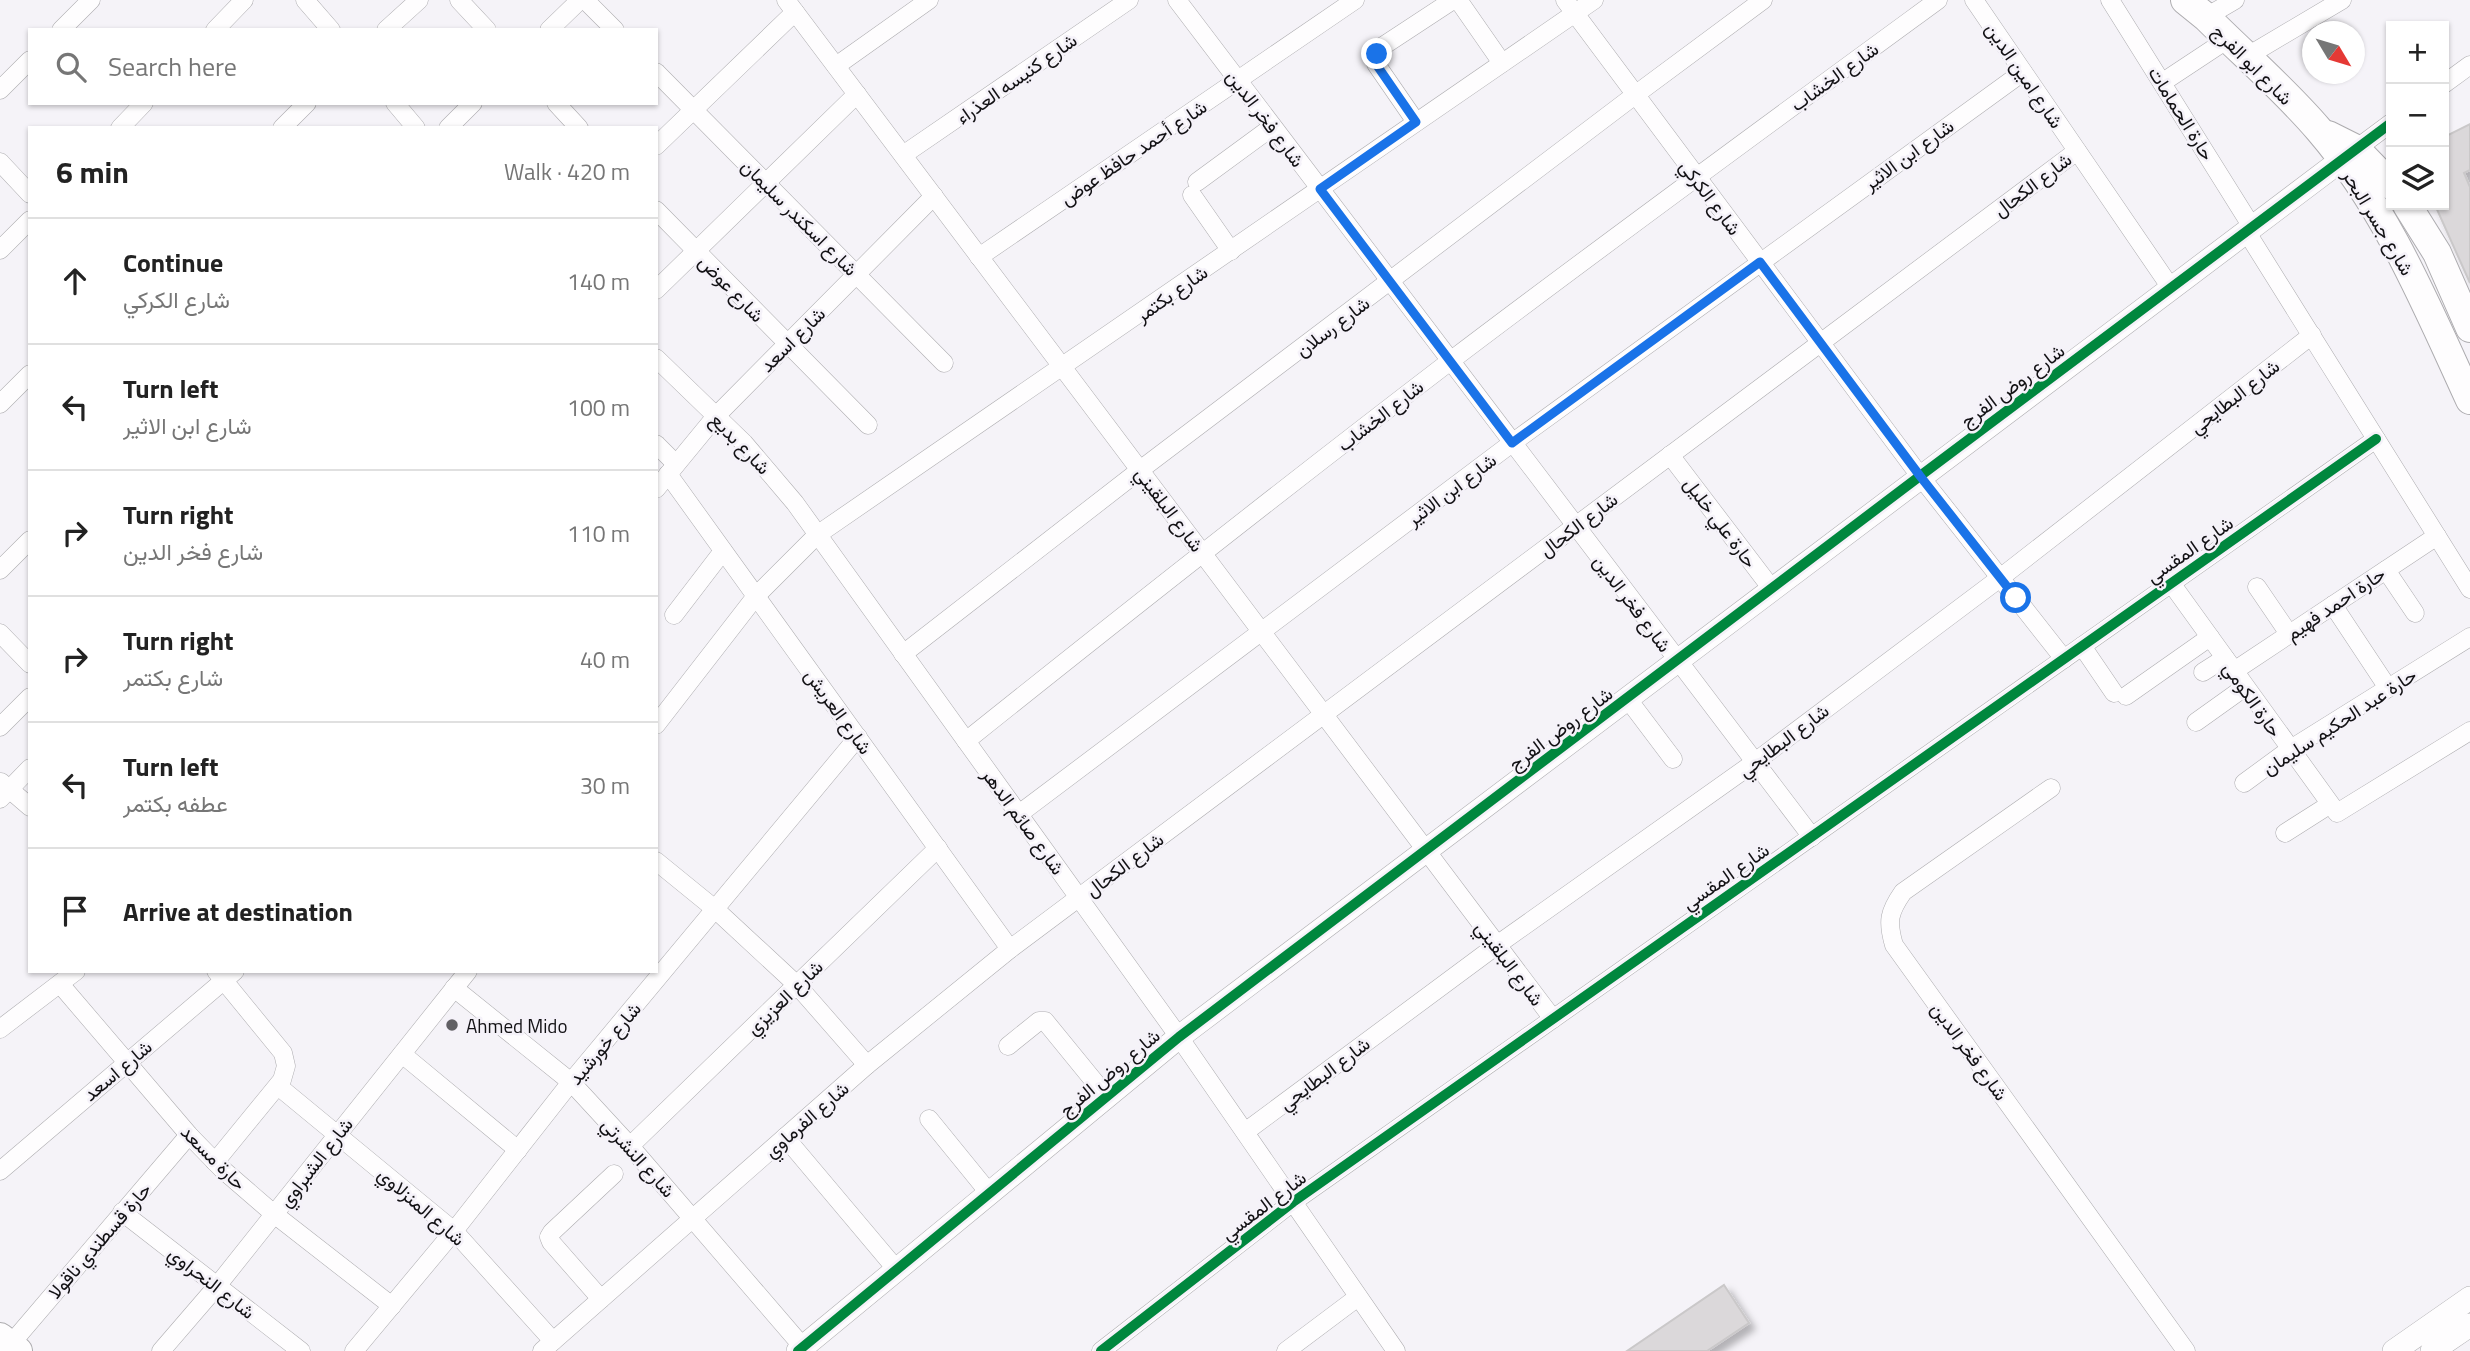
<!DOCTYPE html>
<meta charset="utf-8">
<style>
body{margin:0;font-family:"Titillium Web",Vazirmatn,sans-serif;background:#f2f2f2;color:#222}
.controls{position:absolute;right:21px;top:21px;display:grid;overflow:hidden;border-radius:0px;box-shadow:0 2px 5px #0004}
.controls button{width:63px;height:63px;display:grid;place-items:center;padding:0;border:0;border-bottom:2px solid #e0e0e0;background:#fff;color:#222;font:35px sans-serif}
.compass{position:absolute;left:2302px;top:21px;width:63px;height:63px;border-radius:50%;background:#fff;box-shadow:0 2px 5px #0004;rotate:128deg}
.stop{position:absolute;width:21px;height:21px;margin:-16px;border:5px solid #1a73e8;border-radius:50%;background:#fff}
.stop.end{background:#1a73e8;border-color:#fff;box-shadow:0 2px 7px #0008}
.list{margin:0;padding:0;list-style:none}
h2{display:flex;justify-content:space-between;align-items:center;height:91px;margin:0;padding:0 28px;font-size:30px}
h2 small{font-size:23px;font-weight:400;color:#767676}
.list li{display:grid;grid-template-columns:46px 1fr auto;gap:21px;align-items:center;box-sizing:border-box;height:126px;padding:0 28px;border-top:2px solid #e0e0e0}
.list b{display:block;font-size:26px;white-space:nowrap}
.list p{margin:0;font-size:23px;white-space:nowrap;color:#767676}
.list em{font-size:23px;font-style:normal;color:#767676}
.icon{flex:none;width:38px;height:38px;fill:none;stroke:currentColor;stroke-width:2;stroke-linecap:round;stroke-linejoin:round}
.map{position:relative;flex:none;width:2470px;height:1351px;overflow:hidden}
.search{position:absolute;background:#fff;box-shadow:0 2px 5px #0004;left:28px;top:28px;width:630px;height:77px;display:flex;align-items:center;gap:18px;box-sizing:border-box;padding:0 24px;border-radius:0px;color:#767676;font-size:26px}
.panel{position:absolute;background:#fff;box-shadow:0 2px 5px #0004;left:28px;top:126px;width:630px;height:847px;border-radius:0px}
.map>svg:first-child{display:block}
</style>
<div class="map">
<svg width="2470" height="1351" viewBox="0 0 2470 1351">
<defs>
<filter id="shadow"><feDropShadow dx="6" dy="6" stdDeviation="3.5" flood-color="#0004"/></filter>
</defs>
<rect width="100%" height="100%" fill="#f5f3f8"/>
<g fill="#dbd8da" stroke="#cac8c9" stroke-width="2" filter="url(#shadow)">
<polygon points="2470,124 2470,170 2464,173 2470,187 2470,283 2435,205 2444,205 2444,137"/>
<polygon points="1724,1285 1749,1323 1707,1351 1627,1351"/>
</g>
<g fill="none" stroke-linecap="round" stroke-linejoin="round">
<g stroke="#adacaf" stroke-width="19">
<g id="minor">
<polyline points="305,0 331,30"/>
<polyline points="459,0 487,30"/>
<polyline points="585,0 615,30"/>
<polyline points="786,0 1553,1019"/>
<polyline points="1177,0 1812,837"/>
<polyline points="1454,0 1461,4 1502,63"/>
<polyline points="1565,0 1920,476 2064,659"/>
<polyline points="1974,0 2171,288"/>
<polyline points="2110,0 2252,227"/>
<polyline points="2206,17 2235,0"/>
<polyline points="61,30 91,0"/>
<polyline points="215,30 244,0"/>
<polyline points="386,30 419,0"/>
<polyline points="549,30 580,0"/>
<polyline points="2246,57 2342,0"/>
<polyline points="836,66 929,0"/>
<polyline points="656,72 944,363"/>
<polyline points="2163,82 2228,39"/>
<polyline points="2444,84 2470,65"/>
<polyline points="0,90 30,60"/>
<polyline points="395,103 416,128"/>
<polyline points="556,103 579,128"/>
<polyline points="1416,122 1376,64 1377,54 1383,46 1453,0"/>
<polyline points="120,128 144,103"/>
<polyline points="282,128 307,103"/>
<polyline points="448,128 473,103"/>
<polyline points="656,146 795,12"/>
<polyline points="2356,149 2391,123"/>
<polyline points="903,155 1129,0"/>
<polyline points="0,162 30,194"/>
<polyline points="1197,182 1272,127"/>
<polyline points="1192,195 1231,251"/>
<polyline points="656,210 868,425"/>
<polyline points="2246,231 2470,589"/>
<polyline points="0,250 30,220"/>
<polyline points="979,257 1355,0"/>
<polyline points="656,290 857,94"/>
<polyline points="656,358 744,443 795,503 1179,1037 1396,1351"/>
<polyline points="0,404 30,374"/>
<polyline points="656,444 676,464"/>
<polyline points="1670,455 1772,589"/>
<polyline points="668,474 1010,949"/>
<polyline points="656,489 716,416 934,196"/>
<polyline points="0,570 30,540"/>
<polyline points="2386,570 2415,613"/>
<polyline points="2171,583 2337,813 2470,731"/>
<polyline points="2257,587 2289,634"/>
<polyline points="2333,605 2388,688"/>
<polyline points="674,615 723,551"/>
<polyline points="0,633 30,664"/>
<polyline points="2082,646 2114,693"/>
<polyline points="903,654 1140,470 1635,95 1763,0"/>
<polyline points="2234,671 2437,536"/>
<polyline points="2203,672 2225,658"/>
<polyline points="2126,696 2210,637"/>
<polyline points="1627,698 1673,759"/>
<polyline points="2196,722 2245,687"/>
<polyline points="656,725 756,596 817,535 1594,0"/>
<polyline points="0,727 30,697"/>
<path d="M966,741C1126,613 1287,486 1449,362C1611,239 1774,120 1938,0"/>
<polyline points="1,782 30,807"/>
<polyline points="2244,783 2289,750 2470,637"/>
<path d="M2051,788L1903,892C1889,912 1887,921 1894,945L2186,1351"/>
<polyline points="0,799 30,768"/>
<polyline points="1019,814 1512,443 2023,72"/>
<polyline points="2285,833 2329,805"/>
<polyline points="656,861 715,909 797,985 867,1065"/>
<polyline points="60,984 189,1135 222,1169 274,1214 392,1306"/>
<polyline points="454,988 571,1082 630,1146 803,1347"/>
<polyline points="0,1029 76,971"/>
<polyline points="1008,1046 1039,1021 1045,1021 1107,1097"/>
<polyline points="402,1054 518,1150"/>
<polyline points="278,1086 454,1231 553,1341"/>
<polyline points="929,1119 990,1194"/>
<polyline points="1245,1132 1497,945 1755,762 2000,578 2312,335"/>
<polyline points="785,1137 897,1270"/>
<polyline points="630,1146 938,848"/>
<polyline points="215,1162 282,1080 286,1066 283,1053 216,971"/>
<polyline points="0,1171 235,971"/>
<polyline points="122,1212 301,1351"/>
<polyline points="601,1299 551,1242 549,1237 552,1232 614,1174"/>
<polyline points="10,1345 189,1135"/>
<polyline points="161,1351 217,1286 468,971"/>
<polyline points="354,1351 454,1231 571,1082 858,737"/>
<polyline points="542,1351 867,1065 1010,949 2077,151"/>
<polyline points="1101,1351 1293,1202 2376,439"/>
<polyline points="1286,1351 1358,1297"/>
</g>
</g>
<g stroke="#adacaf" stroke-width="24">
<g id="tertiary">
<polyline points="798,1351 1179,1037 2356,149"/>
<polyline points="2394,1351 2470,1298"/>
<polyline points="2432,1351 2470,1325"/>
</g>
</g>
<g stroke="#adacaf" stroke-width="30">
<g id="primary">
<path d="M2185,0L2206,17C2243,54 2285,90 2319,130C2387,209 2427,307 2470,400"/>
<polyline points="2328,135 2356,149 2391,185"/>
<polyline points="2407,205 2437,253 2470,328"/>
<polyline points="0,1337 18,1351"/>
</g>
</g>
<use href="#minor" stroke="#fefdfe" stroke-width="18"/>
<use href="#tertiary" stroke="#fefdfe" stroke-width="23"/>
<use href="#primary" stroke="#fefdfe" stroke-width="28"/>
<g stroke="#f5f2f9" stroke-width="15">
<g id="cycleway">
<polyline points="798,1351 1179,1037 1920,476 2391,123"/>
<polyline points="1101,1351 1293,1202 2376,439"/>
</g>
</g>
<use href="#cycleway" stroke="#00873e" stroke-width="10"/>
</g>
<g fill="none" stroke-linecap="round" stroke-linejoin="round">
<polyline stroke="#1a73e8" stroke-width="9" points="1377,54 1376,64 1416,122 1320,189 1512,443 1760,262 1920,476 2016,598"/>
</g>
<circle fill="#616064" stroke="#f5f2f9" stroke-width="2.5" cx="452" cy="1025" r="7"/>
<g text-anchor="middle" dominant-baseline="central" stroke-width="5" stroke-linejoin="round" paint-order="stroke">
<g font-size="19" fill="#121114" stroke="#f5f2f9">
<text transform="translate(2253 64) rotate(45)">شارع ابو الفرج</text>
<text transform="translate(2025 75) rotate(56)">شارع امين الدين</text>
<text transform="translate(1834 76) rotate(-36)">شارع الخشاب</text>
<text transform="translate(1016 78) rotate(-35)">شارع كنيسه العذراء</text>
<text transform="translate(2182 113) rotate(58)">حارة الحمامات</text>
<text transform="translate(1266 118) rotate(53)">شارع فخر الدين</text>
<text transform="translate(1133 152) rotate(-34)">شارع أحمد حافظ عوض</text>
<text transform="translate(1908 154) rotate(-36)">شارع ابن الاثير</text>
<text transform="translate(2032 184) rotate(-37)">شارع الكحال</text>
<text transform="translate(1711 197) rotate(53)">شارع الكركي</text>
<text transform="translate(800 217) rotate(45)">شارع اسكندر سليمان</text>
<text transform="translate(2379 222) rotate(59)">شارع جسر البحر</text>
<text transform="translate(732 288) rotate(46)">شارع عوض</text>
<text transform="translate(1171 293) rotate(-35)">شارع بكتمر</text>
<text transform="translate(1332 326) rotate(-37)">شارع رسلان</text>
<text transform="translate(792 339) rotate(-45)">شارع اسعد</text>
<text transform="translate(2012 385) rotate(-37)">شارع روض الفرج</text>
<text transform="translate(2234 396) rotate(-38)">شارع البطايحي</text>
<text transform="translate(1380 415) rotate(-38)">شارع الخشاب</text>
<text transform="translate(741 443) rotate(46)">شارع بديع</text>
<text transform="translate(1451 489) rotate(-37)">شارع ابن الاثير</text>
<text transform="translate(1170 509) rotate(53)">شارع البلقيني</text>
<text transform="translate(1721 522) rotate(53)">حارة علي خليل</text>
<text transform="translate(1578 524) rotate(-37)">شارع الكحال</text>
<text transform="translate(2189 549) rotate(-35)">شارع المقسي</text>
<text transform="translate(1633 603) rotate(53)">شارع فخر الدين</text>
<text transform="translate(2335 603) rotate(-34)">حارة احمد فهيم</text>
<text transform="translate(2253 699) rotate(55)">حارة الكومي</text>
<text transform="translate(839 711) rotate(54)">شارع العريش</text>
<text transform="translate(2339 721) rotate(-33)">حارة عبد الحكيم سليمان</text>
<text transform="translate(1560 728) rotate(-37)">شارع روض الفرج</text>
<text transform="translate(1783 740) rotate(-37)">شارع البطايحي</text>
<text transform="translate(1024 821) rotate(54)">شارع صائم الدهر</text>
<text transform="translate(1124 864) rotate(-37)">شارع الكحال</text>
<text transform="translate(1725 876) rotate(-35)">شارع المقسي</text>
<text transform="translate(1510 963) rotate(53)">شارع البلقيني</text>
<text transform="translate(784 997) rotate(-44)">شارع العزيزي</text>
<text transform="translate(604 1043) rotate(-50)">شارع خورشيد</text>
<text transform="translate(1970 1051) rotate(54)">شارع فخر الدين</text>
<text transform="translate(117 1070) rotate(-40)">شارع اسعد</text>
<text transform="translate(1109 1072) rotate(-40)">شارع روض الفرج</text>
<text transform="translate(1324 1073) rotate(-37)">شارع البطايحي</text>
<text transform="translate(806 1119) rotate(-41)">شارع الفرماوي</text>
<text transform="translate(214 1157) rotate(45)">حارة مسعد</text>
<text transform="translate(639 1157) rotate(48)">شارع النشرتي</text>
<text transform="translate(315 1162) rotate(-52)">شارع الشبراوي</text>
<text transform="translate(1263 1205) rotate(-37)">شارع المقسي</text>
<text transform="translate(422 1206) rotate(41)">شارع المنزلاوي</text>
<text transform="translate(99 1240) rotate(-49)">حارة قسطندي ناقولا</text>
<text transform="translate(212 1282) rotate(38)">شارع النحراوي</text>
</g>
<g font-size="19" fill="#121114" stroke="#f5f2f9" text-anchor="start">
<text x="466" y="1025">Ahmed Mido</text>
</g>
</g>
</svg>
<div class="controls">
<button>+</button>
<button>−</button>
<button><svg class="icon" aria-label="layers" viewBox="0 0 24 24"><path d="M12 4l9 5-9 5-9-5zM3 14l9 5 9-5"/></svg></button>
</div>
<svg class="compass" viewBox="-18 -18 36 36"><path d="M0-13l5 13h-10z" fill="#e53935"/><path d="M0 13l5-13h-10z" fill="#767676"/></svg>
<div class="stop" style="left:2016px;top:598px"></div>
<div class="stop end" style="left:1377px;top:54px"></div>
<div class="search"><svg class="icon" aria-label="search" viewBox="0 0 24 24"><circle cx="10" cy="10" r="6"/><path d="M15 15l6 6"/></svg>Search here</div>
<section class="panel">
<h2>6 min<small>Walk · 420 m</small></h2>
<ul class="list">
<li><svg class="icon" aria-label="ahead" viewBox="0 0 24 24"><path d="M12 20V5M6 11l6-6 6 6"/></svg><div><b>Continue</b><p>شارع الكركي</p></div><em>140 m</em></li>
<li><svg class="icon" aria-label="left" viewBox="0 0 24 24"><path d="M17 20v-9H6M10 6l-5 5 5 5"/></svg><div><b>Turn left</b><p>شارع ابن الاثير</p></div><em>100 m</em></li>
<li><svg class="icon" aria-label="right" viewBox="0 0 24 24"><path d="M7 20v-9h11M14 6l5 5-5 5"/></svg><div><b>Turn right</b><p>شارع فخر الدين</p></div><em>110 m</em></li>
<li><svg class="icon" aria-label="right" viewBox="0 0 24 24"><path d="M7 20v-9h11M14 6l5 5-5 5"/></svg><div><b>Turn right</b><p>شارع بكتمر</p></div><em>40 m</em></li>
<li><svg class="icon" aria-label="left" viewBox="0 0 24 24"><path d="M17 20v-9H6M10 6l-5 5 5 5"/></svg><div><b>Turn left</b><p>عطفه بكتمر</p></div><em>30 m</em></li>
<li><svg class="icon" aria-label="arrive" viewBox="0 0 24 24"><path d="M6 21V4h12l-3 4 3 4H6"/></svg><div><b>Arrive at destination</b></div></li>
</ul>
</section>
</div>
